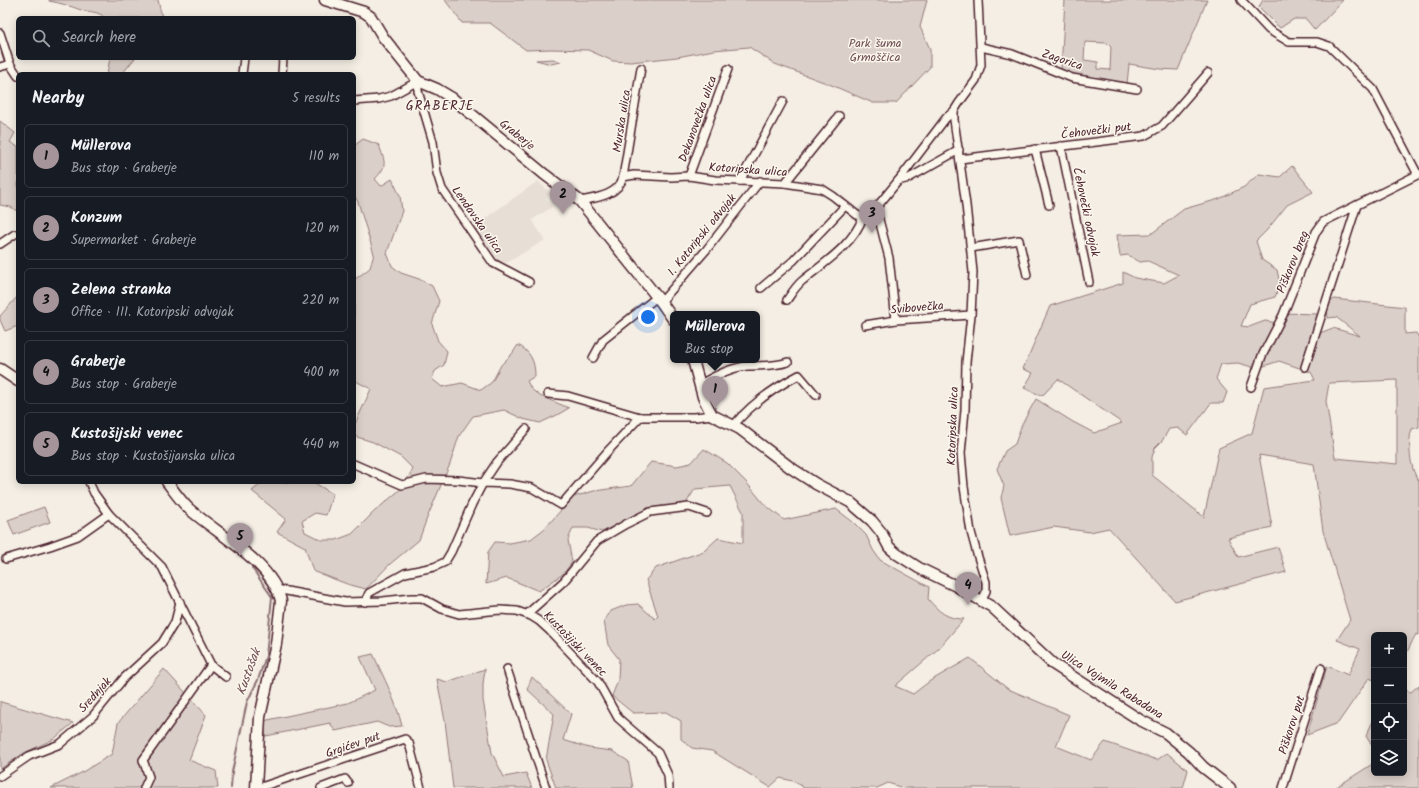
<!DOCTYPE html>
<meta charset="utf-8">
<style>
body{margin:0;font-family:Kalam,sans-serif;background:#242831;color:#f1f3f6}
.controls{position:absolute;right:12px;bottom:12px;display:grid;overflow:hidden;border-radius:6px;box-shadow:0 2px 10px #0003}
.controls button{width:36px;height:36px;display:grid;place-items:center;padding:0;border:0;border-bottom:1px solid #363941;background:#171b24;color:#f1f3f6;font:20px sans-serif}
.you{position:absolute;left:648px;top:317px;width:14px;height:14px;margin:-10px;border:3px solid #fff;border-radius:50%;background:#1a73e8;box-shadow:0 0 0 6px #1a73e833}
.badge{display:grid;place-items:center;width:26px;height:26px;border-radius:50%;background:#a6949b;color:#111;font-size:13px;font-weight:700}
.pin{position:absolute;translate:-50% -33px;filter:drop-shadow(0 1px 2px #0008)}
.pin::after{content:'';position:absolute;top:21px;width:14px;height:12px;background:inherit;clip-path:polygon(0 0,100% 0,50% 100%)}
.popup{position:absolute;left:670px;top:311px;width:90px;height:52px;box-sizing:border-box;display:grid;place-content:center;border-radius:6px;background:#171b24;filter:drop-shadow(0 1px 3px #0005);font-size:13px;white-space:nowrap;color:#9ea1a6}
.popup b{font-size:15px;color:#f1f3f6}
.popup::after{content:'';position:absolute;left:50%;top:100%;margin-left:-8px;border:8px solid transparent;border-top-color:#171b24}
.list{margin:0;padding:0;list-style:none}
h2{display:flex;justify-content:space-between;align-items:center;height:52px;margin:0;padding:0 16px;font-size:17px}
h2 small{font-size:13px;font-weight:400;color:#9ea1a6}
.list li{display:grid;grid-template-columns:26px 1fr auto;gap:12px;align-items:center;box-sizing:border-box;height:64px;margin:0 8px 8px;padding:0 8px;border:1px solid #363941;border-radius:6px}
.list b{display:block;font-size:15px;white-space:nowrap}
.list p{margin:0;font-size:13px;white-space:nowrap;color:#9ea1a6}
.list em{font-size:13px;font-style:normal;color:#9ea1a6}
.icon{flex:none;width:22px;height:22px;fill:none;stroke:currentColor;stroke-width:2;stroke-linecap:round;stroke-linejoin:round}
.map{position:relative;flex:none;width:1419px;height:788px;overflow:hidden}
.search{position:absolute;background:#171b24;box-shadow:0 2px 10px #0003;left:16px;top:16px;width:340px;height:44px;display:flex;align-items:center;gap:10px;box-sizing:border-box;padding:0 14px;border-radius:6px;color:#9ea1a6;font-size:15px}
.panel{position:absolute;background:#171b24;box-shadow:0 2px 10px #0003;left:16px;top:72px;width:340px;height:412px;border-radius:6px}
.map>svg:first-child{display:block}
</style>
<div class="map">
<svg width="1419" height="788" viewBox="0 0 1419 788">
<rect width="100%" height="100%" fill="#f4eee4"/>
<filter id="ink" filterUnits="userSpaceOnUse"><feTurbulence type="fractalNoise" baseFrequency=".025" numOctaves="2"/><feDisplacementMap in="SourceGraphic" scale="8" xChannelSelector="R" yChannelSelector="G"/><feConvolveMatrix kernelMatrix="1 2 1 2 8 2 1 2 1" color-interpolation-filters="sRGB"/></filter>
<g filter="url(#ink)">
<polygon fill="#e7dfd6" points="538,181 551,194 546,198 552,207 532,220 545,240 506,263 496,259 473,227"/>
<g fill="#dbd0c9" stroke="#92787a" fill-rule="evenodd">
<path d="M49,0H158L162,18H105C99,11 89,12 81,10C70,6 61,3 49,1Z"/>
<polygon points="445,0 927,0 920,27 930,49 930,67 896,103 873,103 829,84 775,64 749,47 714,50 677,57 631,62 613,61 588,50 551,49 526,50 490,23 462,23"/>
<path d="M1065,0H1207L1178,70L1160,69L1129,64L1127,84L1070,74L1061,70ZM1085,42L1107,43L1111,47L1110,70L1098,69V62L1084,60Z"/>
<polygon points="1263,0 1343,0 1315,30 1306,19 1294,19 1280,28 1259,7"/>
<polygon points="110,58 135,58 122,74 107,74"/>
<polygon points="553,59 561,62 551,64 536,60"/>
<polygon points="0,121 15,133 10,142 18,147 18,212 11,207 0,205"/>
<path d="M363,139L379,145C385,163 388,165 375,179L381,186L392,179L400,196L402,211L387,253L392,266L401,273L419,279L432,286L439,301L432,324L438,341L447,351L444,365L435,371L432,379L442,387L462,383L481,390L492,382L501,365L512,354L518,345C531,352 535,362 535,376L527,381L531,389L540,396L569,408L557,415L540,423L523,419L504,410L473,416L459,436L450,464L427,518L419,540L390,564L366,589L347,584L313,571L305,547L277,532L286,519L252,491L263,482H313L333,494L326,515L315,513L302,521L305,532L321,540H336L352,534L375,511L402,488L413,469L401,457L373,442L354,436V426L371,389L354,380V280L370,268L374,254L358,202L354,195V146Z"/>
<path d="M1292,166L1313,192L1287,205L1267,230L1256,241L1262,260L1277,270L1280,284L1275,297L1250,304L1241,326L1249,327L1265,321L1278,323L1281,313L1318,314L1320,333L1333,328L1360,336L1336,317L1328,318L1327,306L1334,299L1405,307V334L1416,333L1419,338V427L1412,429C1407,441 1410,471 1419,481V635L1416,634L1404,658V635H1374V680L1369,678L1338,723L1307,735L1327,666L1348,675L1360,649L1337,640L1350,620L1323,531L1314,464L1259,455L1272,527L1228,538L1238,557L1278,547L1286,572L1175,601L1109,528L1090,532L1054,527L1010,536L1001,498L1004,486L997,469L1005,451L1015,444L1022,424L1036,399L1073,422L1094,433L1122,423L1058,379L1044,394L1040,395L1024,388L1033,373L1023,369L1050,306L1123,283V272L1135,278L1164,283L1179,275L1148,261L1140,262L1128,255L1120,256L1117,235L1151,234L1184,209L1219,199L1244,187L1259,174L1280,177ZM1279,361L1311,372L1315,380L1264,387L1252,433L1219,448L1204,517L1152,475V457L1155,448L1162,441L1169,429L1178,428L1187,435L1211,403H1223L1227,392L1216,379L1221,364L1238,363L1252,367L1264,366ZM1397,380V464L1335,458L1326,401L1329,383Z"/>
<polygon points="18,296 18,326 5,331 0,320 0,316"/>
<path d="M704,449L727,463L746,482L764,504L784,520L836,509L853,522L866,535L873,550L880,560L929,587L928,599C939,612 947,619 964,619L939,648L895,686L913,694L930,681L970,658L1008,689L1069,715L1056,746L1091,760L1105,742L1157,760L1167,753L1188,770L1183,788H903L888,783L877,788H803L802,786L793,781L780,778L770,787L712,751L692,748L681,739V721L666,712L633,713L612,696L618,680L619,659L608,645L604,621L611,611L626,605L638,604L655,619L658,616L646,580L656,568L704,551L718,538L743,543V512L730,486L695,489L685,505L649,508L602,532L588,528H573L568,540L572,562L564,573L539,591L507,578L486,584L488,552L495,542L510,543L531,539L544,529L573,497L594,491L631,486L651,462L677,466L691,463Z"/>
<polygon points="44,507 50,522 14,535 8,520"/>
<path d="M373,654C384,678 396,701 402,726L389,727L377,722L335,731L330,723L266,736L263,721L348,703L375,690L360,657Z"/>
<polygon points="164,669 206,715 189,760 216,771 218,788 51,788 81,773 112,754 118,723"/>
<polygon points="485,669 483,684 483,700 492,753 504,777 526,773 532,788 453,788 445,721 437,679 447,682"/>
<polygon points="532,677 571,714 563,740 589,748 612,751 628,761 633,788 556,788 546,760 554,714 527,689"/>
<polygon points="1419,685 1419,788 1335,788 1374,763 1374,773 1404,773 1404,690 1411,692"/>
<polygon points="0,701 1,702 73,723 54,739 24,753 0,769"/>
<polygon points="1374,719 1374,749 1366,736"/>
</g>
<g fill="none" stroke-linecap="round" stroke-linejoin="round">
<polyline stroke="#8d7174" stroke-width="2" points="231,788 232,772 247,702 258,680 266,656 272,597 252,568"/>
<g stroke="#4a1f2b" stroke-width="10">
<g id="street">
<polyline points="1241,0 1269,30 1289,42 1317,42 1329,46 1373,89 1418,175"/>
<polyline points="0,33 10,64 18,76"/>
<polyline points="981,47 1012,54 1072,78 1137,89"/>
<polyline points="0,67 10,64"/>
<polyline points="242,74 244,58"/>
<polyline points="282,74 283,58"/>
<polyline points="354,101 379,99 391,96 418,81 418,91 433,142 437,173 442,189 493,263 529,282"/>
<polyline points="954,111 954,120 966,205 973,272 971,315 966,362 965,410 961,453 964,487 971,532 977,554 986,582 986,591 982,601"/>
<polyline points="1061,146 1089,282"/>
<polyline points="1035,149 1049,205"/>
<polyline points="960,159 1144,136 1162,126 1208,73"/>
<polyline points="689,176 728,69"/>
<polyline points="623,177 641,68"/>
<polyline points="740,181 783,101"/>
<polyline points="898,181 946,118 954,111 959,103 976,80 981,65 978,0"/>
<polyline points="785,183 839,116"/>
<path d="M580,201C596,198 619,195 623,177L634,175L671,177L689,176L715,180L785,183L822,189L833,196L857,215L863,217L869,214L876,208L898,181L909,178L959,150"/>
<polyline points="876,208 889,258 896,320"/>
<polyline points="0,244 15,234"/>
<polyline points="971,248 1019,240 1027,275"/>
<polyline points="761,288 793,261 845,206"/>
<path d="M787,300C791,294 796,286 802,281C824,263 853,245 863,217"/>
<polyline points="661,302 707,249 760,181"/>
<polyline points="865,325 896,320 971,315"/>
<polyline points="593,358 603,340 657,297"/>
<polyline points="1305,367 1357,205"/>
<path d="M699,385C714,376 731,367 748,366C764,365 772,367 788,362"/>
<polyline points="1251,387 1262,356 1283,315 1316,232 1323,222 1419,174"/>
<polyline points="548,394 568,396 640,417 695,417 712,415"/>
<path d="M733,426C751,404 774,388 799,375L816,395"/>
<polyline points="354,464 402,485 426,479 458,480 483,483 497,462 526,429"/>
<polyline points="89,482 94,493 109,514 162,567 211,665 226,677"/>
<polyline points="6,559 50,546 78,536 109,514"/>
<polyline points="276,589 345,602 383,601 411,598 422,598 442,609 459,614 500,610 517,611 531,616 539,621 550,631 598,682 618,718 658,753 668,775 669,788"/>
<polyline points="365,602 369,593 405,573 434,567 445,562 451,552 472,504 483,483 510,484 532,488 561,505 607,452 640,417"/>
<polyline points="527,614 564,581 597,541 626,524 650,512 689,507 707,513"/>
<polyline points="507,669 546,788"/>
<polyline points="0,776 29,756 60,744 93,716 124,678 162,643 175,622 180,602"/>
<polyline points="144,788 149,777 143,760 211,665"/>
<polyline points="258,788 405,739 409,743 421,788"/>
<polyline points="321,788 345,779 348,783"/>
<polyline points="1283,788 1321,668"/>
</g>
</g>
<g stroke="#4a1f2b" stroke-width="13">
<g id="secondary">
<polyline points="325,0 364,12 371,17 383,37 418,81 437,89 452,98 544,174 580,201 661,302 673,319"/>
<polyline points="693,360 703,397 712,415 740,429 791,468 816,484 850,502 872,521 881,532 889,547 897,554 919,568 956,586 992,607 1053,664 1140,720 1166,733 1189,752 1203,767 1230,788"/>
<polyline points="0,369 18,381"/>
<path d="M167,482C174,491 180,500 188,508C217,534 272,562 281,601L276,644L260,717L256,788"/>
</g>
</g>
<use href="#street" stroke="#fbf7ec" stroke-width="7"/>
<use href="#secondary" stroke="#fbf7ec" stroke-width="10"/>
</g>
</g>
<g text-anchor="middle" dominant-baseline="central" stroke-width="3" stroke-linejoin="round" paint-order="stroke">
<g font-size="12" fill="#6e4b52" stroke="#fbf7ec">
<text x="875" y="43">Park šuma<tspan x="875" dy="14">Grmoščica</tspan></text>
</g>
<g font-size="12" fill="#4a1f2b" stroke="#fbf7ec">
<text transform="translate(1062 60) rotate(19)">Zagorica</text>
<text transform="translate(698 119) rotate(-70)">Dekanovečka ulica</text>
<text transform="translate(622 121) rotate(-81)">Murska ulica</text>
<text transform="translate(1096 131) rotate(-7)">Čehovečki put</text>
<text transform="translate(517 135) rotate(39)">Graberje</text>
<text transform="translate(748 170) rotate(4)">Kotoripska ulica</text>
<text transform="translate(1086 212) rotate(78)">Čehovečki odvojak</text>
<text transform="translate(477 220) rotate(55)">Lendavska ulica</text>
<text transform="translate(702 235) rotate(-51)">I. Kotoripski odvojak</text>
<text transform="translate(1293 262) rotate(-68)">Piškorov breg</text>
<text transform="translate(917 308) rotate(-5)">Svibovečka</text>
<text transform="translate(953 426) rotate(-88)">Kotoripska ulica</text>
<text transform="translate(575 644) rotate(46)">Kustošijski venec</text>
<text transform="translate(1112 685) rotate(32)">Ulica Vojmila Rabadana</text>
<text transform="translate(95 695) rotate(-48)">Srednjak</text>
<text transform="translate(1292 725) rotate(-72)">Piškorov put</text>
<text transform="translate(353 745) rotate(-19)">Grgićev put</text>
</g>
<g font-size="13" letter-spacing="1" fill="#4a1f2b" stroke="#fbf7ec">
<text x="440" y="106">GRABERJE</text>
</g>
<g font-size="13" font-style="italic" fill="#714f56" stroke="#fbf7ec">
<text transform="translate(249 672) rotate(-70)">Kustošak</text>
</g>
</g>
</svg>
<div class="controls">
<button>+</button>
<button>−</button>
<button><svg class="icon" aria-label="locate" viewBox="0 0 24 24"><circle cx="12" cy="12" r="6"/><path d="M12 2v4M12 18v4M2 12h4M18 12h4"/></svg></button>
<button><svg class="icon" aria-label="layers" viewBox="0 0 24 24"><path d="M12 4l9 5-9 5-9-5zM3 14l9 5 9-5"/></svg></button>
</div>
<div class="you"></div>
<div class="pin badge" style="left:715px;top:409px">1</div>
<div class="popup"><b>Müllerova</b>Bus stop</div>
<div class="pin badge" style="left:563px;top:214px">2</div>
<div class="pin badge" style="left:872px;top:233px">3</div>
<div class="pin badge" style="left:968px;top:605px">4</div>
<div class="pin badge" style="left:240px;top:556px">5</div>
<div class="search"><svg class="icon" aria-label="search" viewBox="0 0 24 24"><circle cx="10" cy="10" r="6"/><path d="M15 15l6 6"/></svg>Search here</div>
<section class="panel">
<h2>Nearby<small>5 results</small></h2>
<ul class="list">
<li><span class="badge">1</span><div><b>Müllerova</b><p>Bus stop · Graberje</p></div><em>110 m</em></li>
<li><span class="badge">2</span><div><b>Konzum</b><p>Supermarket · Graberje</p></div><em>120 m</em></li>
<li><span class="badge">3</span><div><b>Zelena stranka</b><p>Office · III. Kotoripski odvojak</p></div><em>220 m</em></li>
<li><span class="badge">4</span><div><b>Graberje</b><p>Bus stop · Graberje</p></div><em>400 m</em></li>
<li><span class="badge">5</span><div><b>Kustošijski venec</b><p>Bus stop · Kustošijanska ulica</p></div><em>440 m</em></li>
</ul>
</section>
</div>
